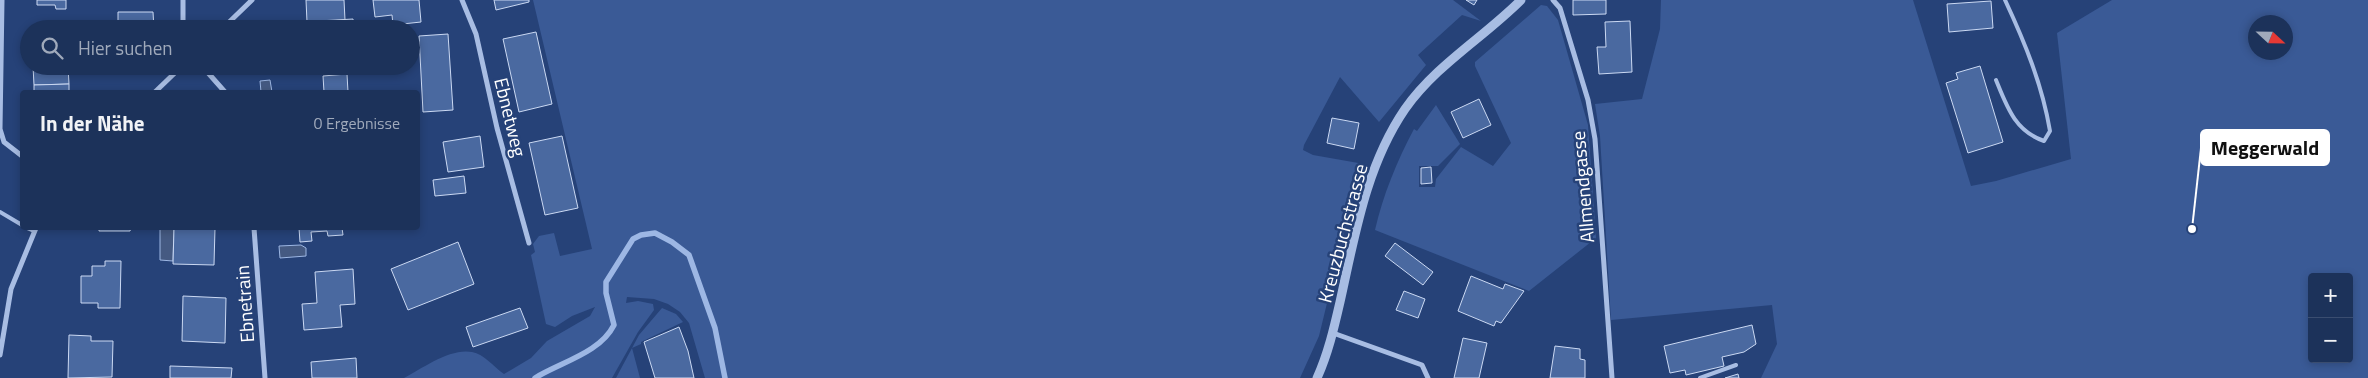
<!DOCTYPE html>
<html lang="de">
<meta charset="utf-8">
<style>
body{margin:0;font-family:"Titillium Web",sans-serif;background:#293e63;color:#f1f3f6}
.controls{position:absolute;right:15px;bottom:15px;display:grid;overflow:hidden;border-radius:5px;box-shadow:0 2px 8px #0003}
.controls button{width:45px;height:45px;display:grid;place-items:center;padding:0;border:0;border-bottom:1px solid #3a4d70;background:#1c325a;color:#f1f3f6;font:25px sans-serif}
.compass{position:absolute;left:2248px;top:15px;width:45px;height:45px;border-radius:50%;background:#1c325a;box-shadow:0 2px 8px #0003;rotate:112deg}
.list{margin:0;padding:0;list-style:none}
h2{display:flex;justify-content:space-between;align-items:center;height:65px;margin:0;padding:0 20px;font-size:21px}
h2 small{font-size:16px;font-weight:400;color:#a0aabb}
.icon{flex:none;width:28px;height:28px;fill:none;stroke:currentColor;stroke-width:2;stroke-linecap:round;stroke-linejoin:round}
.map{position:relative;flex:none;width:2368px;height:378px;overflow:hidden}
.search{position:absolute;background:#1c325a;box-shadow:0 2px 8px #0003;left:20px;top:20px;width:400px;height:55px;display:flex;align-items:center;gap:12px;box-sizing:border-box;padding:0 18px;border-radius:28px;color:#a0aabb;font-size:19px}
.panel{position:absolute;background:#1c325a;box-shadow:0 2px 8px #0003;left:20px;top:90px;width:400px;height:140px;border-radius:5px}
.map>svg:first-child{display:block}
</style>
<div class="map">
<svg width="2368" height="378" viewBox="0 0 2368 378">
<rect width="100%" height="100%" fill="#264278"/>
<g fill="#3a5a96" fill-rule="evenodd">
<path d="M533,0H1453L1481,21L1462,15L1418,55L1426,65L1379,122L1340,77L1304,145L1303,150L1313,155L1364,164L1347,221L1319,336L1300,378H705L689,323L680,312L668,304L654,299L627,297L626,303L638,301L653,304L654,310L638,332L612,378H404C423,368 450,348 472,352C484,354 494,367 504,374L531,358L547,341L590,316L595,307L572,316L555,327L546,324L531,255L535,252L533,244L539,236L554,233L560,256L592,249Z"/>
<path d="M1661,0H1913L1971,186L1996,181L2071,159L2057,33L2112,0H2368V378H1761L1777,344L1772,305L1611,320L1600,136L1595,104L1642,99L1660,29ZM2256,22H2286V52H2256ZM2312,277H2349V359H2312Z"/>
<path d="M1541,5L1547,6L1558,20L1588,125L1596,238L1529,291L1375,230C1383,195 1397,161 1414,129L1417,131L1436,105L1460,144L1438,166H1419V187H1435L1436,179L1461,147L1493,166L1511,143L1475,66V62Z"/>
<polygon points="662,308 676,314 683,322 641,342 641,344 632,348 640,378 616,378 639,335"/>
</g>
<g fill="#455a82" stroke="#9db7e4">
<polygon points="270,80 272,92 261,92 260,81"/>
<polygon points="160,228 174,228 173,261 160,260"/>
<polygon points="301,245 306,248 306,256 280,258 279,246"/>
</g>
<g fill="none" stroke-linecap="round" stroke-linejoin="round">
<path stroke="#9db7e4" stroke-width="5.5" d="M535,378C561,362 600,353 614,325L606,293V282L633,239L641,235L655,233L672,242L689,255L715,328L725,378"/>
</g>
<g fill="#4a69a0" stroke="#cbd9f3">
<polygon points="37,0 66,0 66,9 56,9 55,5 37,5"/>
<polygon points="306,0 344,0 345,20 307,22"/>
<polygon points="373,0 419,0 421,22 393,25 392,15 375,17"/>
<polygon points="494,0 529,0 529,2 496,10"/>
<polygon points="1466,0 1477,0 1474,5"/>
<polygon points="1573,0 1606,0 1606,14 1573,15"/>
<polygon points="1991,1 1993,28 1949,32 1947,4"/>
<polygon points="118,12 153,12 154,29 118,29"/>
<polygon points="353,19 354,29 301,29 301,22"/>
<polygon points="1630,21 1632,72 1599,74 1597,47 1606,47 1605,22"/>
<polygon points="536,32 552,104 519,112 503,39"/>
<polygon points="448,34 453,110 423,112 419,36"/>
<polygon points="33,66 68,66 69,84 34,85"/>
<polygon points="1980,66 2003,142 1968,153 1946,83 1958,79 1956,73"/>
<polygon points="347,74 348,92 324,92 323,76"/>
<polygon points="69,84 69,92 34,92 34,85"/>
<polygon points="1479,99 1491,125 1463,138 1451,112"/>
<polygon points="1332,118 1359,123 1354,149 1327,143"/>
<polygon points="480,136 484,167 448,172 443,142"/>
<polygon points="562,136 578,208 545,215 529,143"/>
<polygon points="1431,167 1432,183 1421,184 1421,168"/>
<polygon points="464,176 466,193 435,196 433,180"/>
<polygon points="99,228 131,228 130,231 99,231"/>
<polygon points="174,228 215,228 214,265 173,264"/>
<polygon points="299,228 342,228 343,235 328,236 327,231 311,232 312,241 300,242"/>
<polygon points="458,242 474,284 408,310 391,269"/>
<polygon points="1395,243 1433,272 1423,285 1385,256"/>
<polygon points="105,261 121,261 120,308 98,308 98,303 81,303 81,276 92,276 92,266 105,266"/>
<polygon points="353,269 355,304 340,305 342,327 304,330 302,304 317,303 315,272"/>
<polygon points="1471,276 1503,289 1505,284 1524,291 1501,323 1496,321 1494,326 1458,311"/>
<polygon points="1404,291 1425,299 1418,318 1396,310"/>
<polygon points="183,296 226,298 225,343 182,341"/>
<polygon points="520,308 528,328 473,347 466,327"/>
<polygon points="1752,325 1756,344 1744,352 1722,357 1724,366 1686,375 1685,370 1670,373 1664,346"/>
<polygon points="679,327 688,351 694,378 655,378 644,342"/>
<polygon points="69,335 91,336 91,341 113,341 112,377 68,378"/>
<polygon points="1463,338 1487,343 1479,378 1454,378"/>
<polygon points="1555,346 1580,349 1580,359 1585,360 1585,378 1550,378"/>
<polygon points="356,358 357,378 312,378 311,362"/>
<polygon points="170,366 232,368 231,378 170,378"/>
<polygon points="1738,374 1739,378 1725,378"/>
</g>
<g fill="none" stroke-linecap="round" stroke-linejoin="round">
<g stroke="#a8bde3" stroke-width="4">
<path d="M1996,80C2007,107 2015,131 2044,141L2050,131C2042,84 2025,43 2005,0"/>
<polyline points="0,212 22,225"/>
<polyline points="27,228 34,231"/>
<polyline points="1700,378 1736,365"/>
</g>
<g stroke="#a8bde3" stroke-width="5">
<polyline points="2,0 0,129 4,142 22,156"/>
<polyline points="183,0 183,29"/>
<polyline points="462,0 476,34 497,128 529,243"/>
<polyline points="1553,0 1560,8 1588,100 1595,139 1612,378"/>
<polyline points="222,29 252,0"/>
<polyline points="202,66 225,92"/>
<polyline points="155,92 182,66"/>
<polyline points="254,228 265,378"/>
<polyline points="1333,333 1422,365 1428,378"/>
<polyline points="0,355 11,289 36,228"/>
</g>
<path stroke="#a8bde3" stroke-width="9" d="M1317,378C1328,354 1334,328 1340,302C1355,235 1366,166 1405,109C1436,65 1483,38 1521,0"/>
</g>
<g text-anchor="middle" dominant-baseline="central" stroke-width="5" stroke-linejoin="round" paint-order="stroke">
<g font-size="19" fill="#fff" stroke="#264278">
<text transform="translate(511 117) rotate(76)">Ebnetweg</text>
<text transform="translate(1582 187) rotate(-95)">Allmendgasse</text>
<text transform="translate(1342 233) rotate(-75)">Kreuzbuchstrasse</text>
<text transform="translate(244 304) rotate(-94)">Ebnetrain</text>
</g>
</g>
<path fill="none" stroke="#fff" stroke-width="2" d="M2192 229L2201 148"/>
<circle fill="#fff" stroke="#264278" stroke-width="2" cx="2192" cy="229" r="5"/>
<rect fill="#fff" stroke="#fff" stroke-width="2" x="2201" y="130" width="128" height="35" rx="5"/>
<g font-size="20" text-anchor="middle" font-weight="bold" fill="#111">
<text x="2265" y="155">Meggerwald</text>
</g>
</svg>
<div class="controls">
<button>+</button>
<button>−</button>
</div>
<svg class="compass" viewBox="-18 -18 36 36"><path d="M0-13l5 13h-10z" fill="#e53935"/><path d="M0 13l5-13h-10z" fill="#a0aabb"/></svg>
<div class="search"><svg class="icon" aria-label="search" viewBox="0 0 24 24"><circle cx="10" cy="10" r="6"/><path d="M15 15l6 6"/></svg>Hier suchen</div>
<section class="panel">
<h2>In der Nähe<small>0 Ergebnisse</small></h2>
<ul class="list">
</ul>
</section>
</div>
